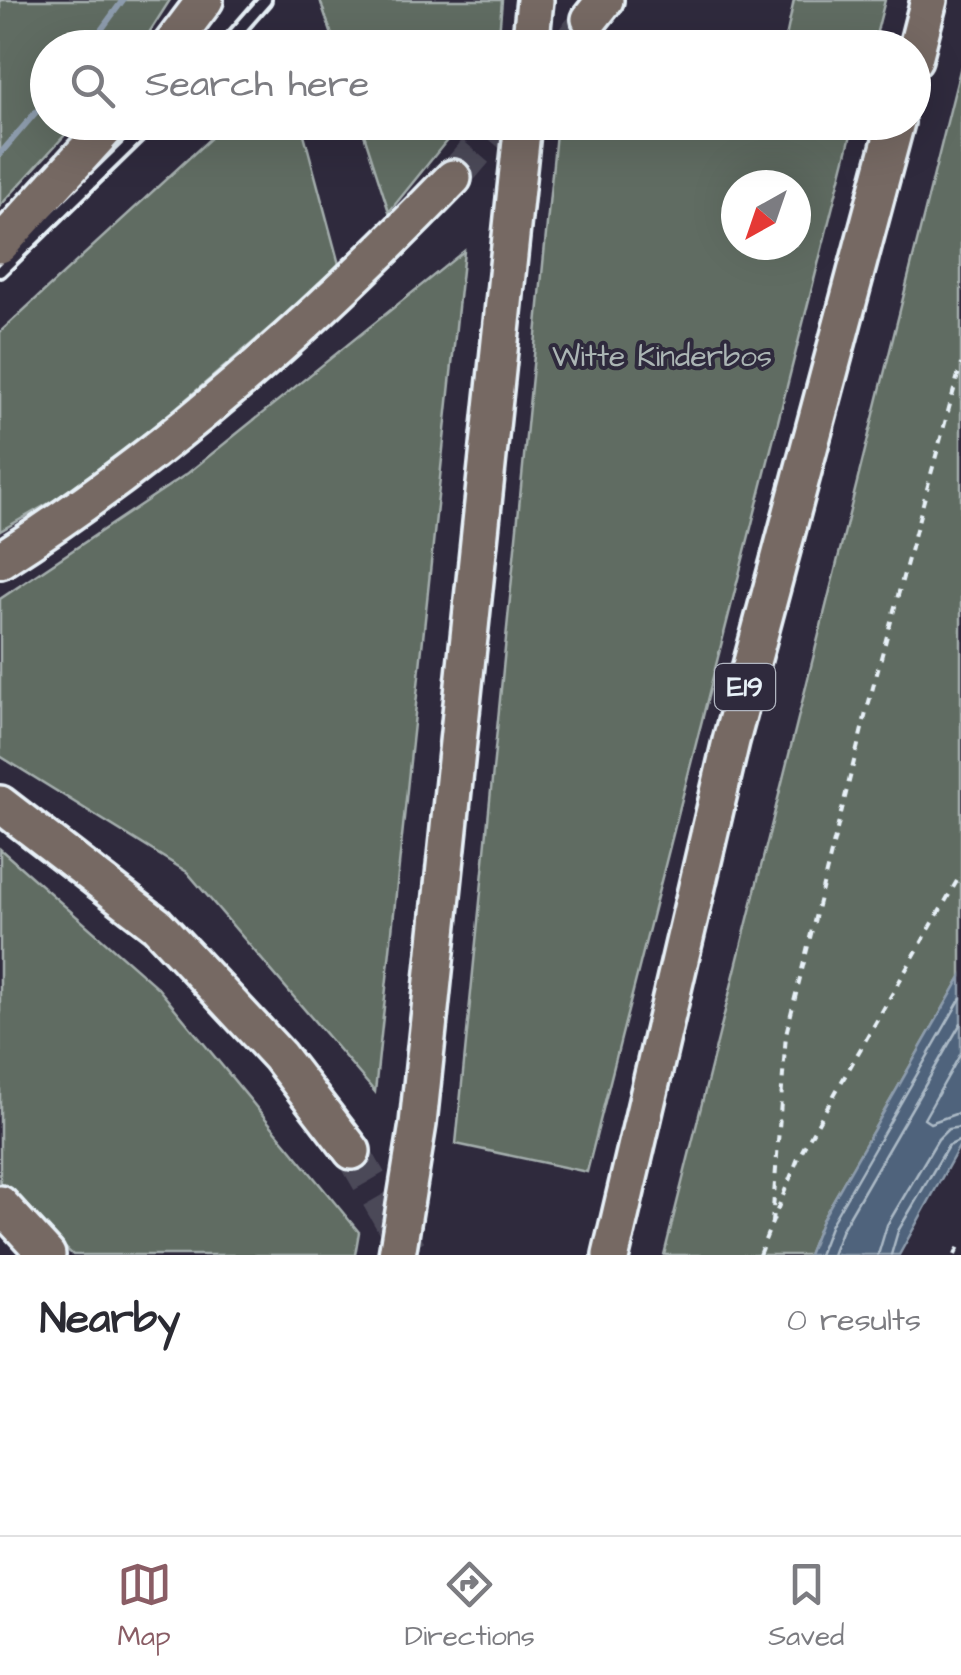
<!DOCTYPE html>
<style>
body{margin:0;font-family:"Architects Daughter",sans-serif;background:#f7f7f7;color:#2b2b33}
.compass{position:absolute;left:721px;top:170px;width:90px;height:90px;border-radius:50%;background:#fff;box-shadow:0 10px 40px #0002;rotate:220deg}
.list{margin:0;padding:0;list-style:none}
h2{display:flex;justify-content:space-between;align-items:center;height:130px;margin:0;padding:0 40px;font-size:42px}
h2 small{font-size:32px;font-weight:400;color:#7c7c81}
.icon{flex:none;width:55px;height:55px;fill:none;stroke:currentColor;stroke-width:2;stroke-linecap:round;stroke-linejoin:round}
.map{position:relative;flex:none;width:961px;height:1255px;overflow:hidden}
.search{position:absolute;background:#fff;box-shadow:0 10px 40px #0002;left:30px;right:30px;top:30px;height:110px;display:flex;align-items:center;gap:25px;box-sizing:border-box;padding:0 35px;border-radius:55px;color:#7c7c81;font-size:38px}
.sheet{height:280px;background:#fff}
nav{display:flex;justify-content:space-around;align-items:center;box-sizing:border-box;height:140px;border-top:2px solid #e1e1e2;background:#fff;font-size:28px;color:#7c7c81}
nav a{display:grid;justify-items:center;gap:5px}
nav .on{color:#8a5d65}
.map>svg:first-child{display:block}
</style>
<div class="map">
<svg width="961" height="1255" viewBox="0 0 961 1255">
<rect width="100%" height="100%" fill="#2f2a3d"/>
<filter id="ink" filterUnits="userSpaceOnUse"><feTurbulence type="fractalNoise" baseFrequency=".01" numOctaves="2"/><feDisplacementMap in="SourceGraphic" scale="20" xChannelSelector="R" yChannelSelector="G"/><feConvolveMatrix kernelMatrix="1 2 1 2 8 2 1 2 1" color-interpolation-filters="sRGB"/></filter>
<g filter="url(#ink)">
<g fill="#606c62" stroke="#a4aead" stroke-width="2.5" fill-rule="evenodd">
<polygon points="0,0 170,0 140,47 48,48 48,122 76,123 0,206"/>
<polygon points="320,0 502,0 498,47 336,47"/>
<polygon points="794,0 885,0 873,47 784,47"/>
<polygon points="961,66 961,977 822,1220 808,1255 664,1255"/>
<polygon points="360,122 461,122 461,123 389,212"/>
<polygon points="227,123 301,123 340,268 95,477 0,531 0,332"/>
<path d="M557,123H854L587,1172L456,1144ZM736,185H796V245H736Z"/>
<polygon points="464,251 375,1092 187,872 0,756 0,599 188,473"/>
<polygon points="0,849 158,988 359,1232 355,1255 73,1255 0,1189"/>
</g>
<polygon fill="#50647b" stroke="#8d9cad" stroke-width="2.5" points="961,977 961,1143 899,1255 808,1255 822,1220"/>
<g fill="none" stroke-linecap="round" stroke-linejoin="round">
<g stroke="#abb9c6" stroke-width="2.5">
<polyline points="961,1053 924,1119 930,1123 961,1112"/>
<polyline points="819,1255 831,1224 961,998"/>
<polyline points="832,1255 842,1229 961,1023"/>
<polyline points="878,1255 887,1225 938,1139 948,1129 961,1127"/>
<polyline points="891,1255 898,1231 948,1146 961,1140"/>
</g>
<g stroke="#8d9cad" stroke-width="6">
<polyline points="88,48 123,0"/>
<polyline points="0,154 48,98"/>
</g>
<g stroke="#4b4859" stroke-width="35" stroke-dasharray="35 18" stroke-linecap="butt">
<polyline points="566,48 590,19"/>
<polyline points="453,178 501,122"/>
<polyline points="352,1151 409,1250"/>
</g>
<g stroke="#e8f1f8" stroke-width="18">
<g id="service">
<polyline points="223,48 265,0"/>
<polyline points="0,271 153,122"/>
</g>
</g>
<g stroke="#e8f1f8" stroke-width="42">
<g id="motorway">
<polyline points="590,19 605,0"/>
<polyline points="169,48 205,0"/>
<polyline points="530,48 535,0"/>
<polyline points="914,59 929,0"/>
<polyline points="0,245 112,122"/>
<path d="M0,560C167,454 316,320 453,178"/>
<polyline points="0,804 157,925 279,1056 352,1151"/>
<polyline points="0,1204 47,1255"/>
<polyline points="397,1255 418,1124 523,122"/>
<polyline points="611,1255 731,741 896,122"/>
</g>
</g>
<g stroke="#e8f1f8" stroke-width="4" stroke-dasharray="8 8" stroke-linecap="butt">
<polyline points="772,1223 786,1034 866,713 961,364"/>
<polyline points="759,1255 799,1156 961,874"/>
<polyline points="955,1255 961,1242"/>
</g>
<use href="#service" stroke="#2f2a3d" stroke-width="10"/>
<use href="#motorway" stroke="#766964" stroke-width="35"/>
</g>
</g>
<g text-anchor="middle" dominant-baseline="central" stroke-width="8" stroke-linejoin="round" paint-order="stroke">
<rect fill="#2f2a3d" stroke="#b0b5c0" stroke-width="2.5" x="715" y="664" width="60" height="46" rx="8"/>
<g font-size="28" font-weight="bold" fill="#e8f1f8">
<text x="745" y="687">E19</text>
</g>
<g font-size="30" fill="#abb5b4" stroke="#2f2a3d">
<text x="662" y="357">Witte Kinderbos</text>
</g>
</g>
</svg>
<svg class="compass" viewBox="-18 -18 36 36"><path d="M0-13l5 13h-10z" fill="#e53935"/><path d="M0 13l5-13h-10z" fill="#7c7c81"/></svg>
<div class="search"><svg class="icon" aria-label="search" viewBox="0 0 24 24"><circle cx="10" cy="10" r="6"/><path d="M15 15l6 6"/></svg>Search here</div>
</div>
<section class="sheet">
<h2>Nearby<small>0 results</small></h2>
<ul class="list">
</ul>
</section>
<nav>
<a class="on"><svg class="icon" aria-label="map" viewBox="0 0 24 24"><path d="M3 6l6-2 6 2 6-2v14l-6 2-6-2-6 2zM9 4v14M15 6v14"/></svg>Map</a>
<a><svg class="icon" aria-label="directions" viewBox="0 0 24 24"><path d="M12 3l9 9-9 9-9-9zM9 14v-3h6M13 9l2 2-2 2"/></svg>Directions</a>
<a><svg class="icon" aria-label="saved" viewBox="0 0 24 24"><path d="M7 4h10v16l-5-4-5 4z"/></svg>Saved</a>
</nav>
